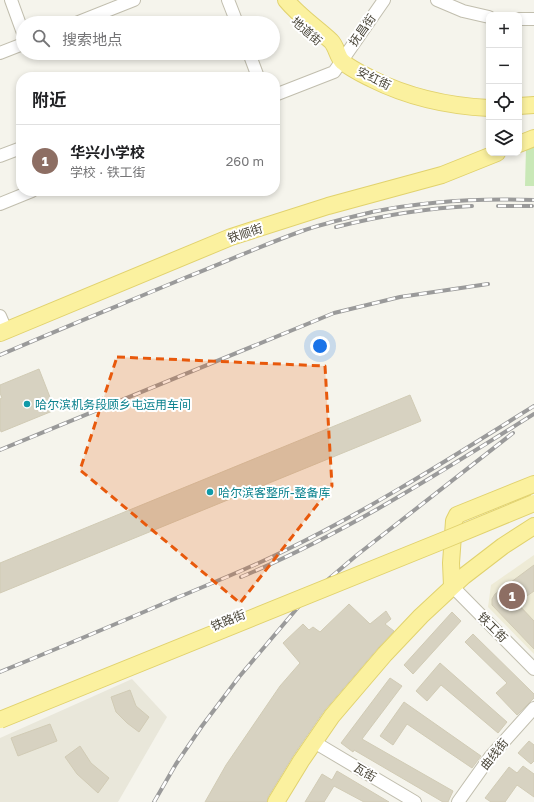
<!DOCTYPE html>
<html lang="zh">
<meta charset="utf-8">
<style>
body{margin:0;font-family:"Golos Text","Noto Sans SC",sans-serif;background:#f6f6f6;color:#202124}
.controls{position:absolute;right:12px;top:12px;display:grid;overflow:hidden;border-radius:8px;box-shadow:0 2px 6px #0003}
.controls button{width:36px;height:36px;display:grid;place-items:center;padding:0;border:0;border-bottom:1px solid #e0e0e0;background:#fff;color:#202124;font:20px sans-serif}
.you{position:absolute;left:320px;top:346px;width:14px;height:14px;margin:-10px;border:3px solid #fff;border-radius:50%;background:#1a73e8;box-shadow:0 0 0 6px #1a73e833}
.badge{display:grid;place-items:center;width:26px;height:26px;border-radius:50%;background:#db2777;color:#fff;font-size:13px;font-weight:700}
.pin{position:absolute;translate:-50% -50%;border:2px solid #fff;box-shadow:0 1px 4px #0006}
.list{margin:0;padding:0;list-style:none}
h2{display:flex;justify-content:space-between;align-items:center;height:52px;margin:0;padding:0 16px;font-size:17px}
h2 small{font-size:13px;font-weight:400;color:#757577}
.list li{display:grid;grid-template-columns:26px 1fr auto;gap:12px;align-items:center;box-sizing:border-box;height:72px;padding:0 16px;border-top:1px solid #e0e0e0}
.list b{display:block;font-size:15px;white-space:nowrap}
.list p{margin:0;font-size:13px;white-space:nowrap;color:#757577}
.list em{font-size:13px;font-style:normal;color:#757577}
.icon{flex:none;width:22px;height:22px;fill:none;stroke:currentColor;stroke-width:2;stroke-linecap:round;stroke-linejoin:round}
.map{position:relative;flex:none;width:534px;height:802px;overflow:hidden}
.search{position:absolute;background:#fff;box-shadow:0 2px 6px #0003;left:16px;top:16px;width:264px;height:44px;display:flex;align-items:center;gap:10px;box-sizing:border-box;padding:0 14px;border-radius:22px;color:#757577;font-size:15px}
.panel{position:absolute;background:#fff;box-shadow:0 2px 6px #0003;left:16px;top:72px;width:264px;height:124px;border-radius:16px}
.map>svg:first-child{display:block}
</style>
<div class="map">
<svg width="534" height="802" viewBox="0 0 534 802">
<rect width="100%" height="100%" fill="#f5f4ec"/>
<polygon fill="#e9e7da" points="132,679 167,717 118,802 0,802 0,738"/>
<polygon fill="#eeebd6" points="534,555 534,654 488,607 491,585"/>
<polygon fill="#c9e8b7" points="534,145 534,186 525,186 526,148"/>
<g fill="#d7d2c1" stroke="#d1cbb5">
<polygon points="39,369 55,410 1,432 0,428 0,399 2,398 0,393 0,385"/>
<polygon points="410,395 421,421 0,593 0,563"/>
<polygon points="534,565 534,591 517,603 534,621 534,649 492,605 492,599 495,594"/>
<polygon points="349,604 370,624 386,611 391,619 385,624 394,631 378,648 324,711 293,756 268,797 267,802 205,802 226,765 280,686 300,663 283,643 303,624 309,630 313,627 320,632"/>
<polygon points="452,612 461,621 413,674 404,665"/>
<polygon points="473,634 534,694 534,698 517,715 496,693 507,683 465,642"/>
<polygon points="440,663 507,722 498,733 441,685 427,701 416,691"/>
<polygon points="390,678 402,686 362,739 453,791 448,802 443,802 354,750 353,752 341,743"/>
<polygon points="130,690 136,706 149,717 139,732 127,723 116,712 111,697"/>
<polygon points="404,702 481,756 472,768 407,724 393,745 380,736"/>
<polygon points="50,724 57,741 18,756 11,738"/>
<polygon points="529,741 534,745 534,761 531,764 518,753"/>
<polygon points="80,746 91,763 109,778 98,793 77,774 65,757"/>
<polygon points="523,766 534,774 534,797 517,785 505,802 491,802 485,798 509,767 517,773"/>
<polygon points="337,771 389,802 364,802 334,786 324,802 305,802 322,774 332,780"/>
</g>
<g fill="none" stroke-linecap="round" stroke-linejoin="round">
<g stroke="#c1beae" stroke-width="14">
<g id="minor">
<polyline points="11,0 23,33"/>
<polyline points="228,0 237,23"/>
<polyline points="437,0 463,11 489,17"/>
<polyline points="519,19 534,19"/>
<polyline points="76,23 134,0"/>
<polyline points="0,53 23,44"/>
<polyline points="249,53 258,77"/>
<polyline points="275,95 334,72 384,0"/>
<polyline points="0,156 21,148"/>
<polyline points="0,204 32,191"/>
<polyline points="0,316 6,330"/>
<polyline points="452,586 534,669"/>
<polyline points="314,742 415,802"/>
<polyline points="458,802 490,757 534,708"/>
</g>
</g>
<g stroke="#e1d26e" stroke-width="18">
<g id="major">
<path d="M286,0C299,16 316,27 331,41C337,47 337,57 343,62C351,69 362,74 372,79C408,97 448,106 489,108"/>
<polyline points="519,106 534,105"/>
<polyline points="519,144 534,138"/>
<polyline points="0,333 231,237 328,206 442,175 497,153"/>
<polyline points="452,586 451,563 454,521 457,515 534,484"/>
<polyline points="276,802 301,761 332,716 385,654 421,616 464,576 503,546 534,526"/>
</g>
</g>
<use href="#minor" stroke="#fff" stroke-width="12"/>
<use href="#major" stroke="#fbf19f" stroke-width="16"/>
<g stroke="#9a9a9a" stroke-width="4">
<g id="rail">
<polyline points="498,206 532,206"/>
<path d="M336,227C380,216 426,208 472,206"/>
<path d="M0,355C62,328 125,303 187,277C225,262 263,245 302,231C325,223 348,218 372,212C425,201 480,198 534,200"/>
<polyline points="0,450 334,313 400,297 488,284"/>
<path d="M241,577C344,534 439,473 534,414"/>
<path d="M0,672C61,647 121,622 181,596C215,582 250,568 284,551C371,509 452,457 534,406"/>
<polyline points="154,802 176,764 202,726 239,677 305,599 357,555 513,433"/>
</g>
</g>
<use href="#rail" stroke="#fff" stroke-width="2.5" stroke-dasharray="8" stroke-linecap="butt"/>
<g stroke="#e1d26e" stroke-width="18" stroke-linecap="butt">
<polyline id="major-bridge" points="0,720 447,539 534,503"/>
</g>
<use href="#major-bridge" stroke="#fbf19f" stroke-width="16"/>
</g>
<path fill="#e8590c" fill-opacity="0.2" stroke="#e8590c" stroke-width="3" stroke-dasharray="8 5" stroke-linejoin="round" d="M117,357L325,366L332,486L240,603L80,470Z"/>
<g fill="#0f9aa8" stroke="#fff" stroke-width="1.5">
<circle cx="27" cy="404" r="4"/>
<circle cx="210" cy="492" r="4"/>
</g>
<g text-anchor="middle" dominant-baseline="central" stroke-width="4" stroke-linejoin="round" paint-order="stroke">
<g font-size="12" fill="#4a4639" stroke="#fff">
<text transform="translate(362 30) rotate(-55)">抚昌街</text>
<text transform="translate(307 31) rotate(41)">地道街</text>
<text transform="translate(374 78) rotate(26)">安红街</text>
<text transform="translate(245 233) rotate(-18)">铁顺街</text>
<text transform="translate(228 620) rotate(-22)">铁路街</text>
<text transform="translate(493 627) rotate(45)">铁工街</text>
<text transform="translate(494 754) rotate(-51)">曲线街</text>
<text transform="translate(365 772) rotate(31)">瓦街</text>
</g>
<g font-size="12" fill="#0d838f" stroke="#fff" text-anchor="start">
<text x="35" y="404">哈尔滨机务段顾乡屯运用车间</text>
<text x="218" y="492">哈尔滨客整所-整备库</text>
</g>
</g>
</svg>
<div class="controls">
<button>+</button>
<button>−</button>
<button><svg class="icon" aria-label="locate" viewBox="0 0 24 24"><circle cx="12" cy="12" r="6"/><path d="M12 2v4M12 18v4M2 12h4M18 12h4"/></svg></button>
<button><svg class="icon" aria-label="layers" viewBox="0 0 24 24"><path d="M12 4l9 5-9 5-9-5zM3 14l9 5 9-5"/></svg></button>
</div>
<div class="you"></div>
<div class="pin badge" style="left:512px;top:596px;background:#8d6e63">1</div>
<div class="search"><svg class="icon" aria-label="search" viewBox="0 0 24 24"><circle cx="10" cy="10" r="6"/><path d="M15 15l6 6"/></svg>搜索地点</div>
<section class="panel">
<h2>附近<small></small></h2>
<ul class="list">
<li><span class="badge" style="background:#8d6e63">1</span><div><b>华兴小学校</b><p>学校 · 铁工街</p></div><em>260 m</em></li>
</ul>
</section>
</div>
